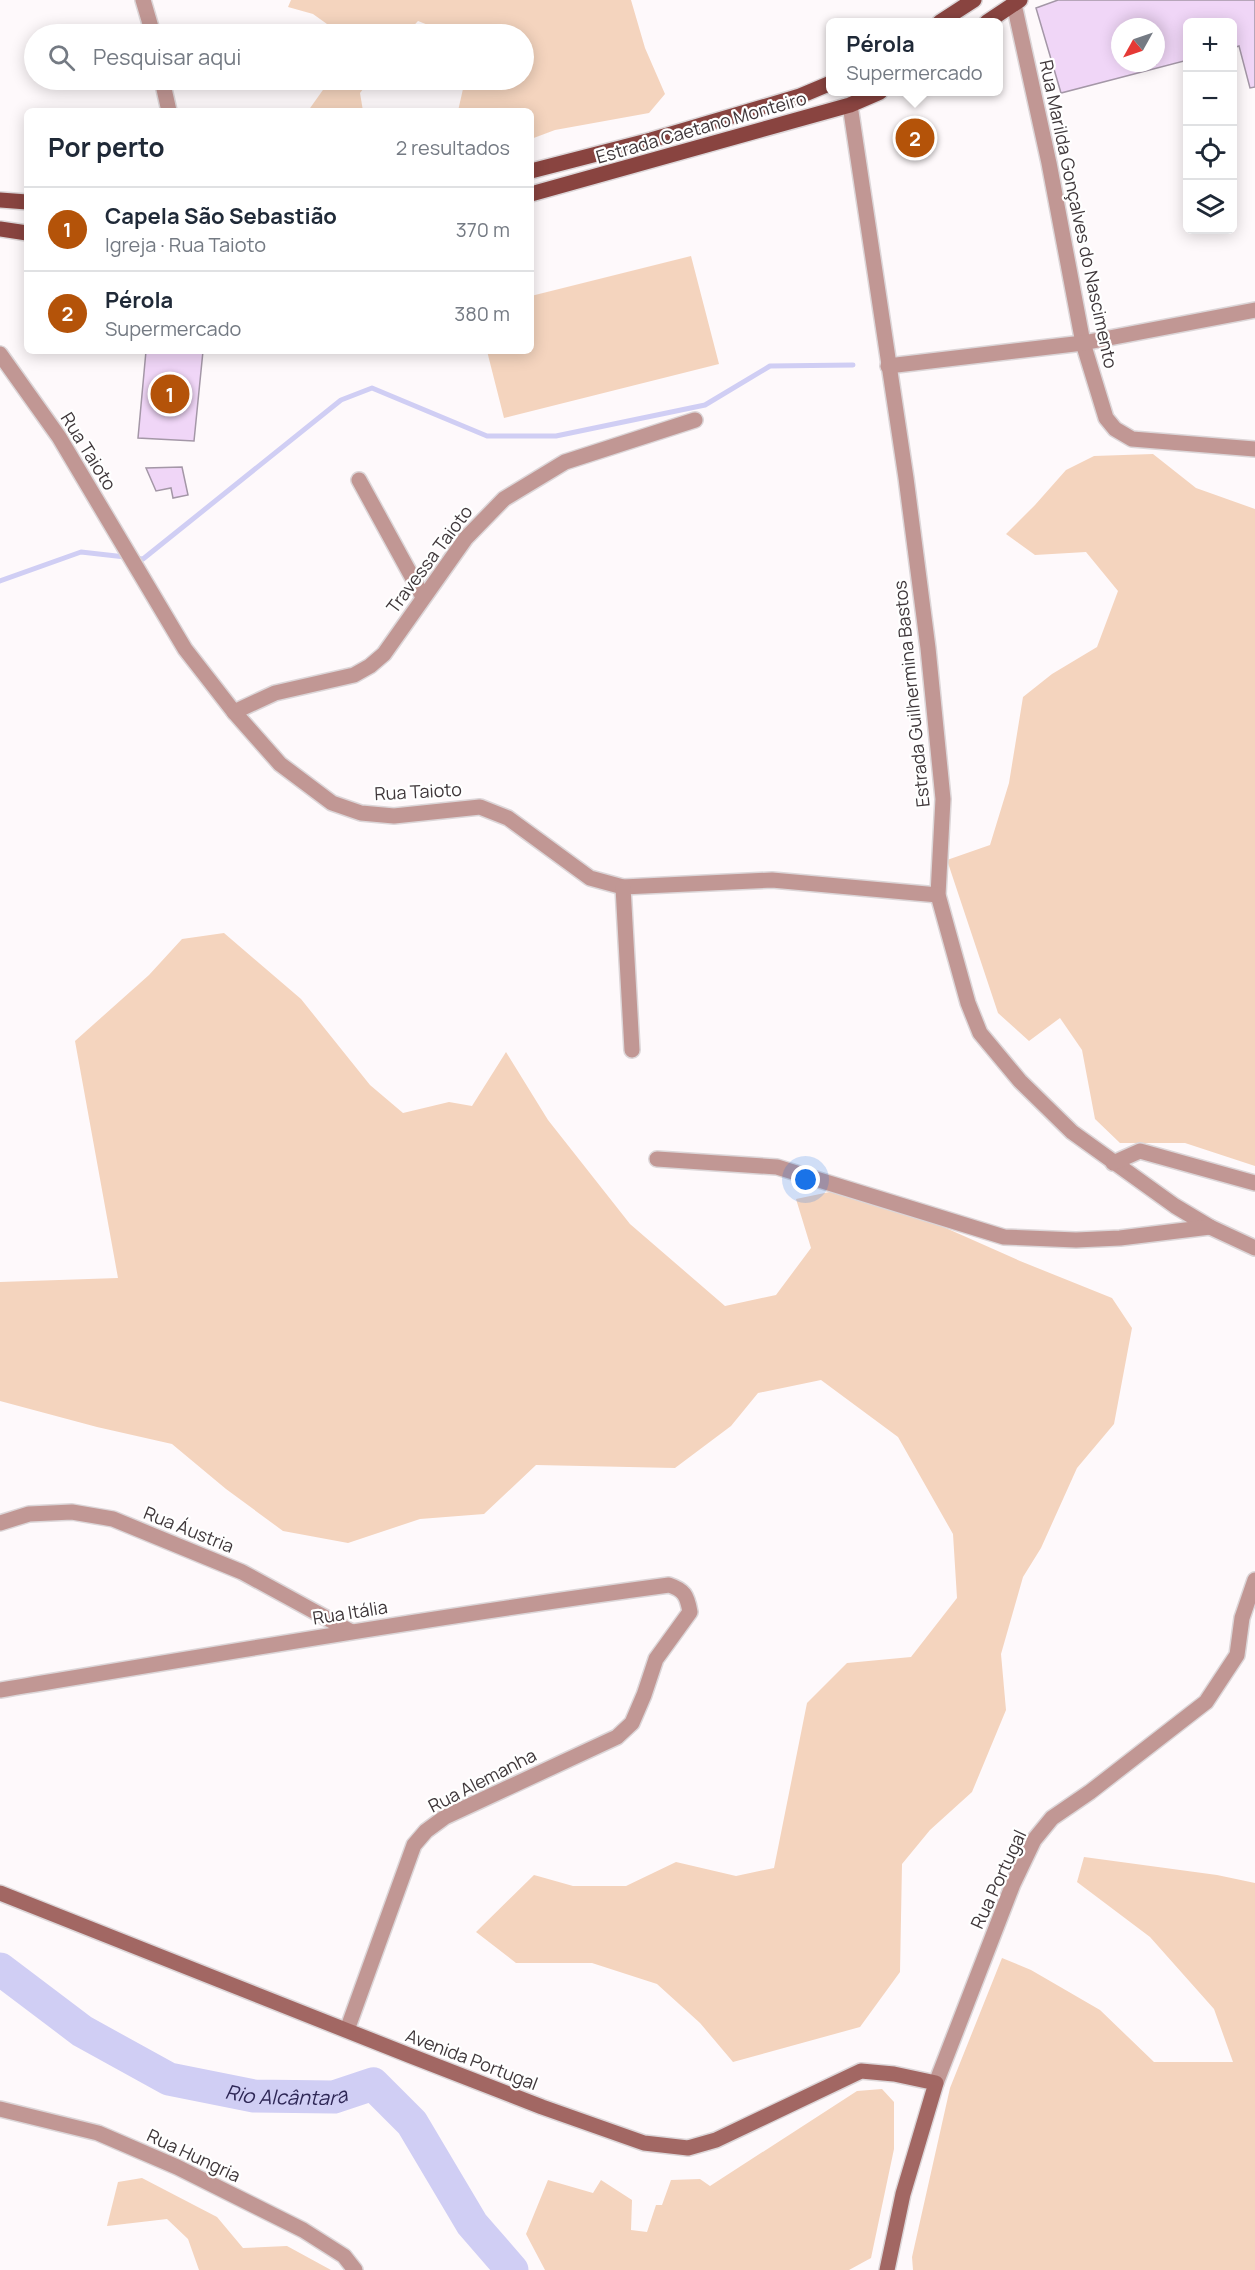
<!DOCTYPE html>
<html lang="pt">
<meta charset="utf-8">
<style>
body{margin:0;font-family:Manrope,sans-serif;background:#f6f6f7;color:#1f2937}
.controls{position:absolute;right:18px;top:18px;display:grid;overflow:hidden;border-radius:9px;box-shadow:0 3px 15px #0003}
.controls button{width:54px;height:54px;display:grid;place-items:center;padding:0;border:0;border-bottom:2px solid #e0e1e3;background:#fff;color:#1f2937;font:30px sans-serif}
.compass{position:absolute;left:1111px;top:18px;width:54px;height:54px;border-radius:50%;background:#fff;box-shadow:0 3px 15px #0003;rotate:230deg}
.you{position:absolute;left:806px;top:1180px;width:21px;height:21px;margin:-15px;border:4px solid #fff;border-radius:50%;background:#1a73e8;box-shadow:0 0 0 9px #1a73e833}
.badge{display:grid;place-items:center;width:39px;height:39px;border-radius:50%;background:#b45309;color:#fff;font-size:20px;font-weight:700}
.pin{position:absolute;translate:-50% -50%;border:3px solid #fff;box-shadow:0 2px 6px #0006}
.popup{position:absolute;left:826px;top:18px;width:177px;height:78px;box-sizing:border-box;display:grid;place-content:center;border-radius:9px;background:#fff;filter:drop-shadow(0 2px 4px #0005);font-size:20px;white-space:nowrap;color:#747a83}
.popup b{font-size:22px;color:#1f2937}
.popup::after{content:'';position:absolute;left:50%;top:100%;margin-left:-12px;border:12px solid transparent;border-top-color:#fff}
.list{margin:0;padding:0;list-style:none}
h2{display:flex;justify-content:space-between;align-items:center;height:78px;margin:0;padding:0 24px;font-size:26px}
h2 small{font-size:20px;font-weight:400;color:#747a83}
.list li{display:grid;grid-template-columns:39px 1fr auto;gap:18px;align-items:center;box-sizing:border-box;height:84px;padding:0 24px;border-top:2px solid #e0e1e3}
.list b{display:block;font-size:22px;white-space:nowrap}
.list p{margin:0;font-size:20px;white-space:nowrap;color:#747a83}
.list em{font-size:20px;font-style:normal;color:#747a83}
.icon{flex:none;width:33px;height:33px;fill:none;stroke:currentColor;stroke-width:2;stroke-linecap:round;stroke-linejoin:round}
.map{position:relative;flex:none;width:1255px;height:2270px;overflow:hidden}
.search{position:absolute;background:#fff;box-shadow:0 3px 15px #0003;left:24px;top:24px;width:510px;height:66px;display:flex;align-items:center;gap:15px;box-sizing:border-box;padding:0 21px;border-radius:33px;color:#747a83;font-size:22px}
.panel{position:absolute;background:#fff;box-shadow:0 3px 15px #0003;left:24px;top:108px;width:510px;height:246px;border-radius:9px}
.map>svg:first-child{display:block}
</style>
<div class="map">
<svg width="1255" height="2270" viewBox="0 0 1255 2270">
<rect width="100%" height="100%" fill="#fef9fb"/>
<g fill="#f4d4be">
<polygon points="291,0 631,0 645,48 665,94 649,113 555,130 531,139 531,111 458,111 465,80 524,80 524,34 451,34 418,21 406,34 333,34 334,29 313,14 288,7"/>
<polygon points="330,80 370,80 360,93 363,111 308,111"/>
<polygon points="691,256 719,364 504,418 487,351 531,351 531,296"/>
<polygon points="1153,454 1196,488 1255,509 1255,1166 1185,1143 1120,1143 1095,1119 1082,1050 1060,1018 1029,1041 998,1013 947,860 990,845 1009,783 1023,697 1052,674 1097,647 1118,591 1086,552 1035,555 1006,534 1035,505 1066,470 1094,456"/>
<polygon points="224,933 301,999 370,1085 403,1113 449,1102 472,1106 506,1052 548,1120 630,1224 725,1306 776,1295 811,1248 796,1199 839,1190 939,1225 1020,1261 1112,1298 1132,1328 1114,1424 1077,1468 1041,1548 1023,1577 1001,1654 1006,1710 972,1792 930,1830 902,1864 900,1972 860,2027 733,2062 700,2023 657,1984 592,1963 516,1963 476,1932 534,1875 573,1886 626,1886 676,1862 736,1876 774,1868 807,1703 847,1663 911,1657 957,1598 953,1534 898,1437 821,1380 758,1393 731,1426 675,1468 536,1465 484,1514 420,1519 348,1543 283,1531 226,1489 172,1444 97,1427 0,1401 0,1282 118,1278 75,1041 149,975 182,939"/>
<polygon points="1084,1857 1217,1875 1255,1883 1255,2270 913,2270 912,2257 950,2088 1002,1958 1031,1970 1100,2010 1154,2062 1233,2062 1214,2009 1150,1937 1077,1882"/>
<polygon points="882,2089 894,2102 894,2149 871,2258 849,2270 545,2270 526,2234 548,2180 593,2193 601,2180 632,2200 631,2230 647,2232 656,2205 662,2205 671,2180 700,2179 710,2186 857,2091"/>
<polygon points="142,2178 217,2217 243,2248 287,2246 331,2270 199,2270 188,2239 167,2219 107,2226 118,2182"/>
</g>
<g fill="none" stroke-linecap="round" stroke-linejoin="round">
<polyline stroke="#d0cef4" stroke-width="5" points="0,581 81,552 143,559 341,400 372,388 487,436 556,436 705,405 770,366 853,365"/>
<path stroke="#d0cef4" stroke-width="33" id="s1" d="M0,1969L82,2031L169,2079L254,2096L334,2097L373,2084L412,2123L472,2224L512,2270"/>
</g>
<g fill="#f0d6f7" stroke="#a497a7" stroke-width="1.5" fill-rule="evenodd">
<path d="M1058,0H1255V87L1250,88L1239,46L1233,48V22H1188V60L1061,93L1036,8ZM1120,27H1156V65V63H1120Z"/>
<polygon points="146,351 203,351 194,441 138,438"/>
<polygon points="182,467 188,495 173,498 171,488 156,491 146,468"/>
</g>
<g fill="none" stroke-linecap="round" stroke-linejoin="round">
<g stroke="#dcd6d8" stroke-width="18">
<g id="street">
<polyline points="143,0 153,34"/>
<polyline points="1014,4 1049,163 1083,343 1106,418 1115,429 1132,439 1255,449"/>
<polyline points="162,80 169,111"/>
<polyline points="850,105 906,478 928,648 943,799 938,895 968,1003 980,1033 1020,1081 1072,1132 1175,1206 1210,1227 1255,1248"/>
<polyline points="0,354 59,437 185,649 234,712 280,764 332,803 361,813 394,816 480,807 508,818 590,878 623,887 772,880 938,895"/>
<polyline points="888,366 1083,343 1255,310"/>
<polyline points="359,480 423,597"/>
<polyline points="234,712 275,693 354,675 370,666 384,654 466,538 504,499 565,462 695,420"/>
<polyline points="623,887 632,1050"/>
<polyline points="657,1159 777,1167 1004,1237 1076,1240 1120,1238 1210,1227"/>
<polyline points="1113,1163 1140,1151 1255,1183"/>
<polyline points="0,1523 29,1514 72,1512 113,1519 242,1572 350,1631"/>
<path d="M0,1690C223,1653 445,1615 669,1585C684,1590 687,1595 690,1612L656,1659L644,1695L632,1723L617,1737L445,1817L426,1831L414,1845L347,2030"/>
<polyline points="936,2083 1013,1884 1034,1840 1052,1818 1090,1792 1206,1702 1237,1655 1242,1618 1255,1580"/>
<polyline points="0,2109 98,2133 177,2167 303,2230 344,2256 355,2270"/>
</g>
</g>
<g stroke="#dcd6d8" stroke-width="18">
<polyline id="secondary" points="0,1893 411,2056 542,2107 644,2143 688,2148 716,2140 861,2071 894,2074 936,2083 903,2194 887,2270"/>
</g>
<g stroke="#dcd6d8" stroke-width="18">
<g id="primary">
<polyline points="940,22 974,0"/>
<polyline points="987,22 1020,0"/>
<polyline points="531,171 651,140 800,96 831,83"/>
<polyline points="531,194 850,105 880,92"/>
<polyline points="0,200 27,202"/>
<polyline points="0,229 27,233"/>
</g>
</g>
<use href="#street" stroke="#c19794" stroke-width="15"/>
<use href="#secondary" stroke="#a26763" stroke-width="15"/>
<use href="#primary" stroke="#894440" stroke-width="15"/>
</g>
<g text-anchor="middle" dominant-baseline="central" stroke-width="4.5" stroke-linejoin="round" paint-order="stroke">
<g font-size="18" fill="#3f373a" stroke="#fff">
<text transform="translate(701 127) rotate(-16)">Estrada Caetano Monteiro</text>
<text transform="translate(1079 214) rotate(78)">Rua Marilda Gonçalves do Nascimento</text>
<text transform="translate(89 451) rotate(58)">Rua Taioto</text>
<text transform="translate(429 559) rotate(-53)">Travessa Taioto</text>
<text transform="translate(911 694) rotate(-96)">Estrada Guilhermina Bastos</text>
<text transform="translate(418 791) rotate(-3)">Rua Taioto</text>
<text transform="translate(189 1529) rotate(22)">Rua Áustria</text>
<text transform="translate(350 1612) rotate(-9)">Rua Itália</text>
<text transform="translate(482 1780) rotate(-27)">Rua Alemanha</text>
<text transform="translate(998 1879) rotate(-65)">Rua Portugal</text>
<text transform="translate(472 2059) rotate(21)">Avenida Portugal</text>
<text transform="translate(194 2155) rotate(25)">Rua Hungria</text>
</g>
<g font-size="20" font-style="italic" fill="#2e2756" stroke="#fff">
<text stroke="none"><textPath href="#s1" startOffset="321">Rio Alcântara</textPath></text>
</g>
</g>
</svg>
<div class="controls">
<button>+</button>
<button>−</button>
<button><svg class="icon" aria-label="locate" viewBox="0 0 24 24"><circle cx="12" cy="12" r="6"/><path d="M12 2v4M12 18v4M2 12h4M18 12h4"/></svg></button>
<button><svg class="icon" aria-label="layers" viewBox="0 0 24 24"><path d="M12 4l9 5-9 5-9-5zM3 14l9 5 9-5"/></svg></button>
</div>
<svg class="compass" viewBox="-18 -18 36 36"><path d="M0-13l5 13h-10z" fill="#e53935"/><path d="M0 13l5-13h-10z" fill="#747a83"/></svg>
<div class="you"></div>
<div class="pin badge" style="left:170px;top:394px">1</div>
<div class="pin badge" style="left:915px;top:138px">2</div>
<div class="popup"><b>Pérola</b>Supermercado</div>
<div class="search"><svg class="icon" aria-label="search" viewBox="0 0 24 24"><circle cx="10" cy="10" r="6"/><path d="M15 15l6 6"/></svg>Pesquisar aqui</div>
<section class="panel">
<h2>Por perto<small>2 resultados</small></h2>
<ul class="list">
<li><span class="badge">1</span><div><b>Capela São Sebastião</b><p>Igreja · Rua Taioto</p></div><em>370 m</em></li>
<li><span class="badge">2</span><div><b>Pérola</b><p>Supermercado</p></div><em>380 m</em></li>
</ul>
</section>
</div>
